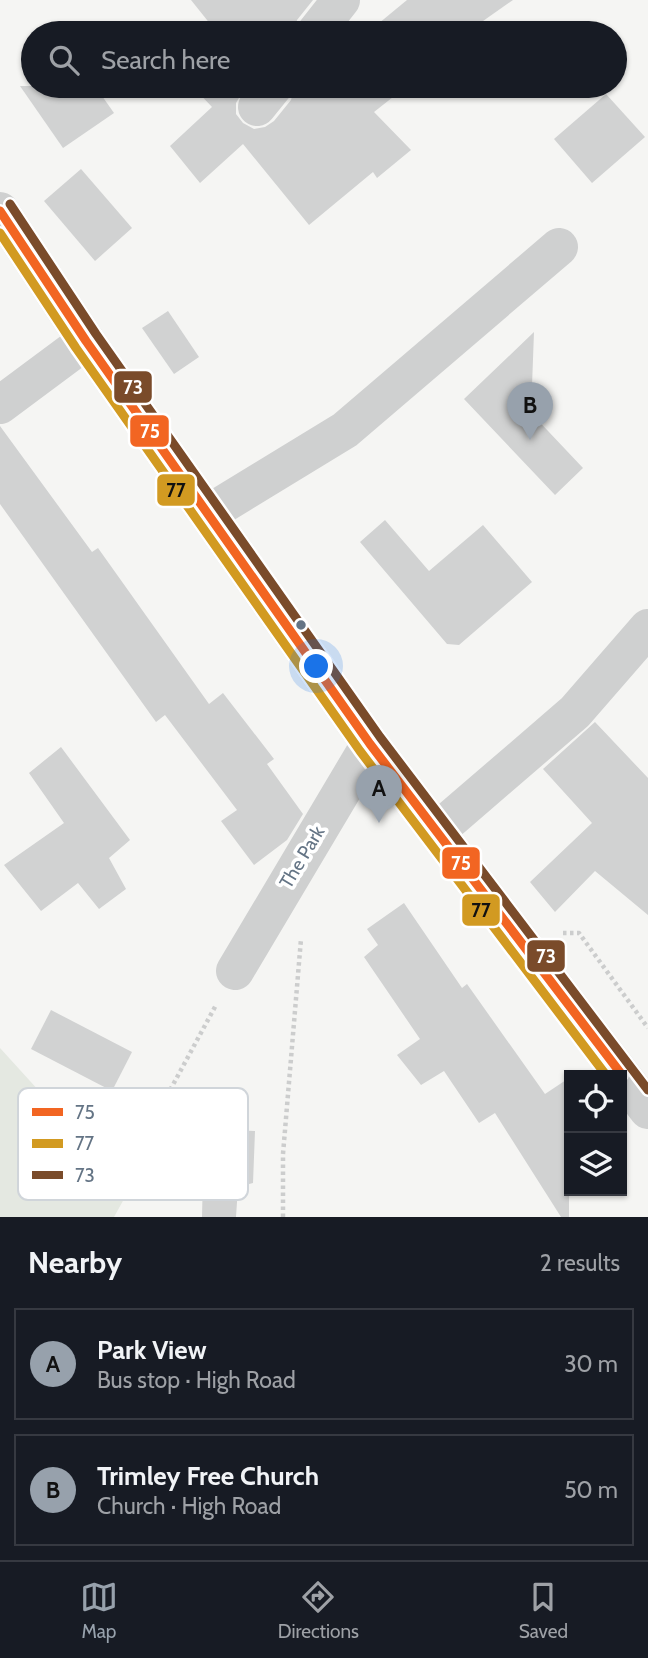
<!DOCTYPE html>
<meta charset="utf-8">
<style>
body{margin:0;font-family:Cabin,sans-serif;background:#242831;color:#f1f3f6}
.controls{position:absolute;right:21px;bottom:21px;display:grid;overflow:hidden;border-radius:0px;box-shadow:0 2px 5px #0004}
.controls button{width:63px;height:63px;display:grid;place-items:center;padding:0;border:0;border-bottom:2px solid #363941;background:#171b24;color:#f1f3f6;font:35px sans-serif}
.you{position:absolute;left:317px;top:667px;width:24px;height:24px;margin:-18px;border:5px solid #fff;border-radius:50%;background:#1a73e8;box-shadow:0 0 0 10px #1a73e833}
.badge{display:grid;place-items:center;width:46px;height:46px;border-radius:50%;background:#97a1ac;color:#111;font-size:23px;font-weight:700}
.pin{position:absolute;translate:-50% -58px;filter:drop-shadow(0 2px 4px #0008)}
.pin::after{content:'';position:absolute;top:37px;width:24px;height:21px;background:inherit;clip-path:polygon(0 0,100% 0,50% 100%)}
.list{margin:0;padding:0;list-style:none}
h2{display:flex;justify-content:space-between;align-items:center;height:91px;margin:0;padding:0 28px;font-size:30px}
h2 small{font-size:23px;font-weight:400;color:#9ea1a6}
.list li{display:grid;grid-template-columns:46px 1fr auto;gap:21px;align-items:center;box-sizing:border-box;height:112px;margin:0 14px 14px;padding:0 14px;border:2px solid #363941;border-radius:0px}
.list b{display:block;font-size:26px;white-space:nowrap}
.list p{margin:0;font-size:23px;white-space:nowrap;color:#9ea1a6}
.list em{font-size:23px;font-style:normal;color:#9ea1a6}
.icon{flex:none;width:38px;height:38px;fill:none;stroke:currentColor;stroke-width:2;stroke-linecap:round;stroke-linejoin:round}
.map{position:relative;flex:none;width:648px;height:1217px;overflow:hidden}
.search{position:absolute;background:#171b24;box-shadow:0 2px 5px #0004;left:21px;right:21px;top:21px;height:77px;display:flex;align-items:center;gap:18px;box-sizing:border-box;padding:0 24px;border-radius:38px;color:#9ea1a6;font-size:26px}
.sheet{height:343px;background:#171b24}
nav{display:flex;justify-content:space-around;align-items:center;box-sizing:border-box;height:98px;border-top:2px solid #363941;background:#171b24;font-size:19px;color:#9ea1a6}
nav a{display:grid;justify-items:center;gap:4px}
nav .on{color:#97a1ac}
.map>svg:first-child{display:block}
</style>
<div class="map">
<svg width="648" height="1217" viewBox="0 0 648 1217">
<rect width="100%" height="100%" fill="#f5f5f3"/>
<polygon fill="#e4e8e1" points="0,1048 129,1190 114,1217 0,1217"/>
<g fill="#d1d2d2">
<polygon points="191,0 313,0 297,20 294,33 200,33 211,25"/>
<polygon points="407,0 513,0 466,33 367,33"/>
<polygon points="20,86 95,86 114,113 63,148"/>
<polygon points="192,86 246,86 236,103 236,114 243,123 254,129 265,127 274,121 291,100 295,86 407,86 374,112 411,150 377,178 373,172 309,225 243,144 200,183 170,146 212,107"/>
<polygon points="606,94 645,137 592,183 554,139"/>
<polygon points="81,169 132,228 95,261 44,201"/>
<polygon points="168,311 199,357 174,374 142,328"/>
<polygon points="534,332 531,413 583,468 555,495 464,399"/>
<polygon points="0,426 92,552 98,548 209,704 223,693 274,759 267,764 303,814 287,840 254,865 221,821 237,810 165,715 156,722 0,504"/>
<polygon points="385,520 429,571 483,525 532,582 459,645 447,644 360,542"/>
<polygon points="595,722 648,778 648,915 595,871 555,912 530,882 592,823 543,769"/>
<polygon points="61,747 130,840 109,858 126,889 99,909 78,883 41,911 4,865 64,823 29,773"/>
<polygon points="404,903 462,988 467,984 545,1094 569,1078 569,1217 561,1217 495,1113 479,1123 444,1071 421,1085 397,1055 420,1039 364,957 378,945 367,929"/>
<polygon points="51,1010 132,1052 112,1091 31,1049"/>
<polygon points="204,1129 255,1131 253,1183 238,1187 236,1217 202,1217"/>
</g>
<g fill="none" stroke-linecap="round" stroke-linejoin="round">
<g stroke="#cccdcd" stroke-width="4.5" stroke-dasharray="3.5 3.5" stroke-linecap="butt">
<polyline points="563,933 579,933 648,1028"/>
<polyline points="127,1170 216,1005"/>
<polyline points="283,1217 283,1154 301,939"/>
</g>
<g stroke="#cfd0d0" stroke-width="38">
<polyline points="315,33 341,0"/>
<polyline points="257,107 274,86"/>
<polyline points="0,211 86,341 370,744 648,1110"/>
<polyline points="0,405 86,341"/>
<polyline points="209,513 345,430 559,247"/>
<polyline points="438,830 575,712 648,628"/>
<polyline points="235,971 370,744"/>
</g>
<g stroke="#fff" stroke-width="14">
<polyline id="bus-1" points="0,211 86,341 370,744 622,1075"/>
</g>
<g stroke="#fff" stroke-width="14">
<polyline id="bus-2" points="0,233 76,348 360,751 606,1075"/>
</g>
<g stroke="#fff" stroke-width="14">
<polyline id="bus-3" points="10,204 96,334 380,737 648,1090"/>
</g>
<use href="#bus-1" stroke="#f26522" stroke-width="9"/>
<use href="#bus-2" stroke="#d29a21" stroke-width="9"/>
<use href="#bus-3" stroke="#7a4b2a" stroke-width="9"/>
</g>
<circle fill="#647485" stroke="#fff" stroke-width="2.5" cx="301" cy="625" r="6"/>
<g text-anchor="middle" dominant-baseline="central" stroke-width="7" stroke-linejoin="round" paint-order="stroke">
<g font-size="19" fill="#647485" stroke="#fff">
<text transform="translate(302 857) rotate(-59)">The Park</text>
</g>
</g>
<rect x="18" y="1088" width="230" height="112" rx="10" fill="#fff" stroke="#d0d5da" stroke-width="2"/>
<rect x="32" y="1108" width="31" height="8" fill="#f26522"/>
<rect x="32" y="1139" width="31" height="9" fill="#d29a21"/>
<rect x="32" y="1171" width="31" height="8" fill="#7a4b2a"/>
<g font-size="19" fill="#647485">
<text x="75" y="1119">75</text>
<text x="75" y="1150">77</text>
<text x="75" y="1182">73</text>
</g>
<g stroke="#fff" stroke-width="2.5">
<rect x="113" y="370" width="40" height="34" rx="7" fill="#7a4b2a"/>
<rect x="129" y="414" width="41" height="34" rx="7" fill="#f26522"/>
<rect x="156" y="473" width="40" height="34" rx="7" fill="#d29a21"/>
<rect x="441" y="846" width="40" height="34" rx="7" fill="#f26522"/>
<rect x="461" y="893" width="40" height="34" rx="7" fill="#d29a21"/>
<rect x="526" y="939" width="40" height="34" rx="7" fill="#7a4b2a"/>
</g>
<g font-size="19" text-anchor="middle" font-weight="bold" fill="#fff">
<text x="133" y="394">73</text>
<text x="150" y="438">75</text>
<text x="461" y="870">75</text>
<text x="546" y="963">73</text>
</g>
<g font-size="19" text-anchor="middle" font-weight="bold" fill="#111">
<text x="176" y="497">77</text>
<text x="481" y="917">77</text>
</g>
</svg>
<div class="controls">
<button><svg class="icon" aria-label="locate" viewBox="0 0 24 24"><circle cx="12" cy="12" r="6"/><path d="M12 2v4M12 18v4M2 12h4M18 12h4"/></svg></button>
<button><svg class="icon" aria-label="layers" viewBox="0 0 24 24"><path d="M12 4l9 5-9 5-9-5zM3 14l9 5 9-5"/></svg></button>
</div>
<div class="you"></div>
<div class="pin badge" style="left:379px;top:823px">A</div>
<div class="pin badge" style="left:530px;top:440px">B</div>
<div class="search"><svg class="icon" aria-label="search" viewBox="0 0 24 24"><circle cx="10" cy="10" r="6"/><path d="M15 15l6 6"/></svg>Search here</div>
</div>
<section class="sheet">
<h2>Nearby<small>2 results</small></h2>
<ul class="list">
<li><span class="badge">A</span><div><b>Park View</b><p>Bus stop · High Road</p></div><em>30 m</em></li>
<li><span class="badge">B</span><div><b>Trimley Free Church</b><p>Church · High Road</p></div><em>50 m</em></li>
</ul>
</section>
<nav>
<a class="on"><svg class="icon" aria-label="map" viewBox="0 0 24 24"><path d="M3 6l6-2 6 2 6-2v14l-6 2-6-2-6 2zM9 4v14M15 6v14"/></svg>Map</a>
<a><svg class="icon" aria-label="directions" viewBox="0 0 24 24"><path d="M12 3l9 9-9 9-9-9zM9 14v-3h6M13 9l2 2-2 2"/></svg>Directions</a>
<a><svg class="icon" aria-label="saved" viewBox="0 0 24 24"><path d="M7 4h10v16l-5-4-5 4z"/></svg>Saved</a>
</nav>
